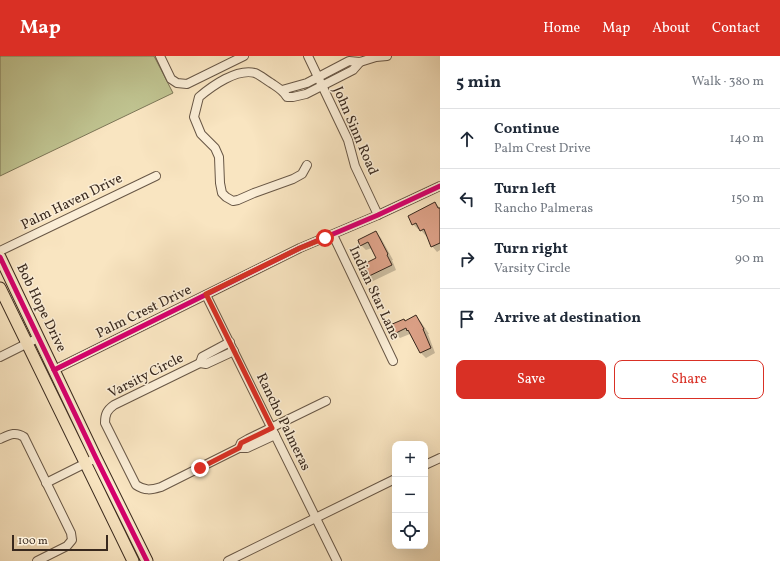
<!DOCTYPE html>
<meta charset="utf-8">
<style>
body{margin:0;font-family:Vollkorn,serif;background:#f6f6f7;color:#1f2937}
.controls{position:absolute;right:12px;bottom:12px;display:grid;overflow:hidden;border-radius:8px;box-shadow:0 4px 16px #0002}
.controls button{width:36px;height:36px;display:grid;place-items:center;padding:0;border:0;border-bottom:1px solid #e0e1e3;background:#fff;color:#1f2937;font:20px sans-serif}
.scale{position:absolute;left:12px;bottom:10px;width:96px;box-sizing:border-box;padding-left:4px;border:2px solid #38281d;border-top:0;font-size:11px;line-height:14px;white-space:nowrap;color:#38281d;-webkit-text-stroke:3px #fbeed7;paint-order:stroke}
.stop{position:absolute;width:12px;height:12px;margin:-9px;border:3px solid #d93025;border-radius:50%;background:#fff}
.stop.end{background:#d93025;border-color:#fff;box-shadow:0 1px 4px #0008}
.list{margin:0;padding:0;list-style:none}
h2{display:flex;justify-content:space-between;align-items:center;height:52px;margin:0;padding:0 16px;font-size:17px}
h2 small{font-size:13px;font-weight:400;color:#747a83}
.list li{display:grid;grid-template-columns:26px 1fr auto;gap:12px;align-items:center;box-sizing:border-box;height:60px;padding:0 16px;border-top:1px solid #e0e1e3}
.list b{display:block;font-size:15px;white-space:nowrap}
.list p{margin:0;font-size:13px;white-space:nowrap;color:#747a83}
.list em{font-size:13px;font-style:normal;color:#747a83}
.actions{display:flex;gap:8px;padding:12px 16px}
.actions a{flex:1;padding:9px 0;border:1px solid #d93025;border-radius:8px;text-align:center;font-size:14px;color:#d93025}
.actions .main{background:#d93025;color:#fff}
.icon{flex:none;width:22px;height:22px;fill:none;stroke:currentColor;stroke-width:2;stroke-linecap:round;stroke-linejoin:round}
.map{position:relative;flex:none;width:440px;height:505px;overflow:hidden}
header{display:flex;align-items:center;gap:24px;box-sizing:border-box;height:56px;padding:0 20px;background:#d93025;color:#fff}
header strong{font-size:19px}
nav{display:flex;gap:22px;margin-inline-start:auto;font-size:14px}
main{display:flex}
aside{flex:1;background:#fff}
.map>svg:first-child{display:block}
</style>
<header>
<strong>Map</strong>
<nav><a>Home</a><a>Map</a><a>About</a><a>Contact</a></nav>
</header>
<main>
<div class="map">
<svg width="440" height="505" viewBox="0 0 440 505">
<rect width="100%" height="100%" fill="#f9e5c1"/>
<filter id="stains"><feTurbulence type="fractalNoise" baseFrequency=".005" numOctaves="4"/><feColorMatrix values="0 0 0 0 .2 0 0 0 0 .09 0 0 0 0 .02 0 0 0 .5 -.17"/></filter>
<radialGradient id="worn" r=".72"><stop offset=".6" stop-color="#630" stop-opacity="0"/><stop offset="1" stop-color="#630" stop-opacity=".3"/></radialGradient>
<polygon fill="#c0c491" stroke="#7c7657" points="0,0 154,0 173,37 0,120"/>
<g fill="#0003">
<polygon points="435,147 440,152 440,194 437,196 432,190 427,179 426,180 420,173 418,173 413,168"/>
<polygon points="376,176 381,182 393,204 392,204 396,214 371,226 366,221 377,203 372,192 366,194 361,189"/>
<polygon points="416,261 421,266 429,278 428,278 435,297 426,302 420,296 410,278 400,282 395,277 404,264 406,266"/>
</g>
<g fill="#dba086" stroke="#38281d">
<polygon points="435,146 438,152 440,152 440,187 431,191 424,173 420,175 416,167 412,169 408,160"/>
<polygon points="376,175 388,198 387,199 392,209 365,222 360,210 376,202 368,186 360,190 358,184"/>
<polygon points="416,259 424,273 423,273 431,292 420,297 408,274 407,275 406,272 394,278 390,269 404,263 405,265"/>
</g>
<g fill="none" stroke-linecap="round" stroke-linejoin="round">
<g stroke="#685746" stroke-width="10">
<g id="minor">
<polyline points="160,0 171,23 177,27 187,28 244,0"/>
<polyline points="308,0 348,84 355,110 378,159"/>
<polyline points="282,34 307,27 349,5 360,6 376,1 387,0"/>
<path d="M307,109L302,118L293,123L254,137L238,144L233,145L226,141L222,137L220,127L219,101L215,92L201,78L194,61L199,41C212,30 237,12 255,17C260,19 266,24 271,27C277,31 283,34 287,41H293L306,38L353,14L360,6"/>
<polyline points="333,179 393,305"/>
<polyline points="0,195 156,120"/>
<polyline points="206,239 337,505"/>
<polyline points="230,286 202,301 200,307 206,308 234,295"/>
<polyline points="0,301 38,282"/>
<path d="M200,307L114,349C107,354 105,358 105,367L136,429C145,435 151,434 161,431L239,392"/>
<polyline points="54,314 300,192 378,159 440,130"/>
<polyline points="275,379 247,392 239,392 241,387 248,383 326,345"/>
<path d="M0,383C9,379 15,375 24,381L71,477L72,484L67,490L37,505"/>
<polyline points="425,409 440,402"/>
<polyline points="46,427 96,402"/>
<polyline points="228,505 395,423"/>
</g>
</g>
<g stroke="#38281d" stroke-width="13">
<g id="major">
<polyline points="0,201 96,402 147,505"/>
<polyline points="0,232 133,505"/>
</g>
</g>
<use href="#minor" stroke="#fbeed7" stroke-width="8"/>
<use href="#major" stroke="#f9e5c1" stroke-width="11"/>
<g stroke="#fbeed7" stroke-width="8">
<g id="cycleway">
<polyline points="0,201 96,402 147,505"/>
<polyline points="54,314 300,192 378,159 440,130"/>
</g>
</g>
<use href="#cycleway" stroke="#d6006c" stroke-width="5"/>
</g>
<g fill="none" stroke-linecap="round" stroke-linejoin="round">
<polyline stroke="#d93025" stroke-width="5" points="200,412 239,392 241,387 272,372 206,238 300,192 325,182"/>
</g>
<g text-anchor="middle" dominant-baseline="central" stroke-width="3" stroke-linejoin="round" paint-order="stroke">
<g font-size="14" fill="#38281d" stroke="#fbeed7">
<text transform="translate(355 75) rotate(67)">John Sinn Road</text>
<text transform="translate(72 146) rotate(-26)">Palm Haven Drive</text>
<text transform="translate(374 237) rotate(65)">Indian Star Lane</text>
<text transform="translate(41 252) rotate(64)">Bob Hope Drive</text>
<text transform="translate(144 256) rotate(-26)">Palm Crest Drive</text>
<text transform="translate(146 320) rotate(-27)">Varsity Circle</text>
<text transform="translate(283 366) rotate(64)">Rancho Palmeras</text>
</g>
</g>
<rect width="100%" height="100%" filter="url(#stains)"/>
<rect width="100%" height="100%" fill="url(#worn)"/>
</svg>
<div class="controls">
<button>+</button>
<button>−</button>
<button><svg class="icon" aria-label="locate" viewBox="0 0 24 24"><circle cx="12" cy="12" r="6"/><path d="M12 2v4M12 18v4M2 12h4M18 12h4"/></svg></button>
</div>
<div class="scale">100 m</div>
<div class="stop" style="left:325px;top:182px"></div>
<div class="stop end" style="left:200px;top:412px"></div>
</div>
<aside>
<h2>5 min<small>Walk · 380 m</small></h2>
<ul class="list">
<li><svg class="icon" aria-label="ahead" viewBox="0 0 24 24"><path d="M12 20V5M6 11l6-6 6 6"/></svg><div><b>Continue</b><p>Palm Crest Drive</p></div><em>140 m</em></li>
<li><svg class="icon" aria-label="left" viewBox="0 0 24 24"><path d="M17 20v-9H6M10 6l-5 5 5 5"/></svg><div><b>Turn left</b><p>Rancho Palmeras</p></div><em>150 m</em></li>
<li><svg class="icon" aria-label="right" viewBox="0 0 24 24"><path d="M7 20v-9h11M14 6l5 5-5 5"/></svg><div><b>Turn right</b><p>Varsity Circle</p></div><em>90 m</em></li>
<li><svg class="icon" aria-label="arrive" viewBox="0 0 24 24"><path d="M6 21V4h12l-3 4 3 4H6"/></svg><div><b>Arrive at destination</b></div></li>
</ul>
<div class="actions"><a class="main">Save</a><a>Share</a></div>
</aside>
</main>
